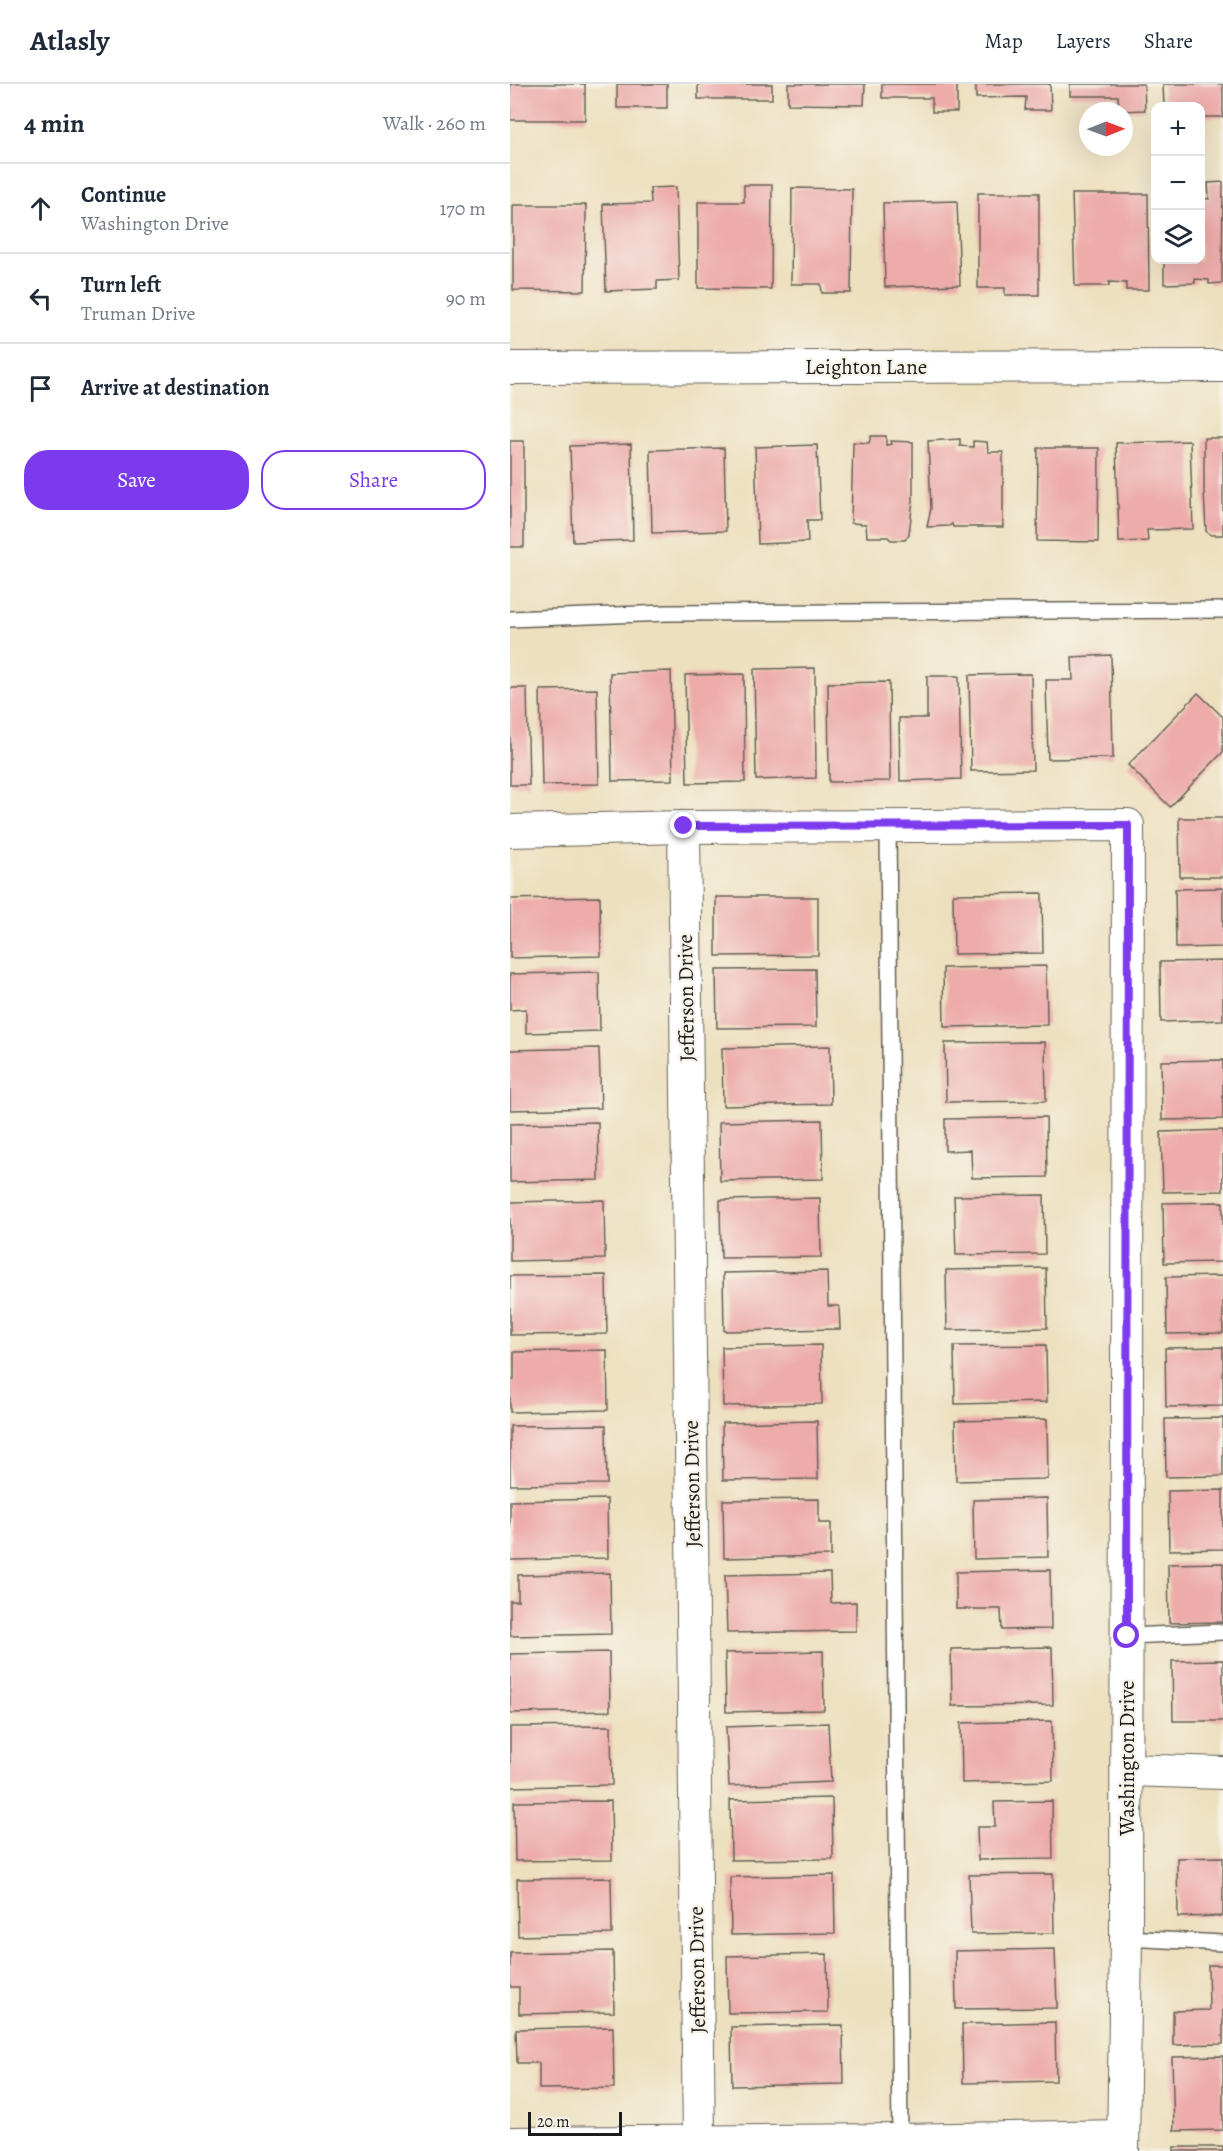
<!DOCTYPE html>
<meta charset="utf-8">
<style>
body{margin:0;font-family:Alegreya,serif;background:#f6f6f7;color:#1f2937}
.controls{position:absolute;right:18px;top:18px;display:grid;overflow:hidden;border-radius:12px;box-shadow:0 6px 24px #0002}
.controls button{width:54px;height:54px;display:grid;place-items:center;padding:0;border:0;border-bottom:2px solid #e0e1e3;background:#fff;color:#1f2937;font:30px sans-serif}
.compass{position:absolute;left:569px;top:18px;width:54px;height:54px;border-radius:50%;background:#fff;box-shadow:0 6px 24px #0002;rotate:89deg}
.scale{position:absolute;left:18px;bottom:15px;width:94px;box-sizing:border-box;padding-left:6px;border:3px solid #1c1c1c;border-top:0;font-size:16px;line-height:21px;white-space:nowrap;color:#1c1c1c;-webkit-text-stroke:4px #f7f3e8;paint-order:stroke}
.stop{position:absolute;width:18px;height:18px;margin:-14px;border:4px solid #7c3aed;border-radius:50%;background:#fff}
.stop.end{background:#7c3aed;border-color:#fff;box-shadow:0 2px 6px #0008}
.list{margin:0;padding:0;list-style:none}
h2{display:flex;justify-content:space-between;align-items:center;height:78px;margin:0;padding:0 24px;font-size:26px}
h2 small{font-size:20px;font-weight:400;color:#747a83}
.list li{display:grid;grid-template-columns:39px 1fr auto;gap:18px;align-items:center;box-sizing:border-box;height:90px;padding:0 24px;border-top:2px solid #e0e1e3}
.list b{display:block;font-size:22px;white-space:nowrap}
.list p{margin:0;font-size:20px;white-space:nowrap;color:#747a83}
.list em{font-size:20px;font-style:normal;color:#747a83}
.actions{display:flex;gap:12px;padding:18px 24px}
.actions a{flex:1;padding:14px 0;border:2px solid #7c3aed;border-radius:24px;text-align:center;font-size:21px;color:#7c3aed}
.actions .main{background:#7c3aed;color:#fff}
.icon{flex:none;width:33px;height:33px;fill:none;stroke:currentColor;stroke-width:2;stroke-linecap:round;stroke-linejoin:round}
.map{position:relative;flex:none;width:713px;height:2067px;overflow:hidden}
header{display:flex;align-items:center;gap:36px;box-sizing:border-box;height:84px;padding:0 30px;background:#fff;border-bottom:2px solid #e0e1e3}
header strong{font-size:28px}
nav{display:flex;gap:33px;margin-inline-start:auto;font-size:21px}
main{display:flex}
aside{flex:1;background:#fff}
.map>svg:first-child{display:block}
</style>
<header>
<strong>Atlasly</strong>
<nav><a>Map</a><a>Layers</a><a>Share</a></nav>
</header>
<main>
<aside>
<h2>4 min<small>Walk · 260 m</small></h2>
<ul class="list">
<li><svg class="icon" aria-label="ahead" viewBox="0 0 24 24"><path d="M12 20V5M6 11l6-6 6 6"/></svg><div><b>Continue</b><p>Washington Drive</p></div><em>170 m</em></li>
<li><svg class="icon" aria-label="left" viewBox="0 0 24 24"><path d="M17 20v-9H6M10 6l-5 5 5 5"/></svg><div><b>Turn left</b><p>Truman Drive</p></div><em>90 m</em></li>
<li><svg class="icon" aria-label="arrive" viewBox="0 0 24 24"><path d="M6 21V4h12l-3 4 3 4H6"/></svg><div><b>Arrive at destination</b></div></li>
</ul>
<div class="actions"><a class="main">Save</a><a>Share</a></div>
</aside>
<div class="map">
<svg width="713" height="2067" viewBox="0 0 713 2067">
<rect width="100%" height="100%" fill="#f7f3e8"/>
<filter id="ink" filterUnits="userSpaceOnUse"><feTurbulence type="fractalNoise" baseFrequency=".0167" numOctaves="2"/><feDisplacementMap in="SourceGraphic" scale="12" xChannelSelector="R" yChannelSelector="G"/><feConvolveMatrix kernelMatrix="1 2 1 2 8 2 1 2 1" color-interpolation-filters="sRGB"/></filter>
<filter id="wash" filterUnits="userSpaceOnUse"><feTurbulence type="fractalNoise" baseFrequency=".008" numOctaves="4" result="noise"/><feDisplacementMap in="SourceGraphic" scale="24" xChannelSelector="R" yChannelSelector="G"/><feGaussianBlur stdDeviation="1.35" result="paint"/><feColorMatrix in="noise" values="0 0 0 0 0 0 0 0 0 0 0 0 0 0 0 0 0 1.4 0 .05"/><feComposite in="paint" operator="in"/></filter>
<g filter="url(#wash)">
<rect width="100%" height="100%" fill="#ede0bf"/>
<g id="blocks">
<g fill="#edacaa">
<rect x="0" y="0" width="75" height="36"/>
<rect x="107" y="0" width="50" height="24"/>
<rect x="188" y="0" width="74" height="15"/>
<polygon points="278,0 355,0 354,21 278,20"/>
<polygon points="372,0 447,0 447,28 422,28 422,14 372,14"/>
<polygon points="466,0 540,0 541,26 515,26 516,13 466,14"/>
<polygon points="560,0 634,0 635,26 609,27 608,12 560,12"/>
<polygon points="653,0 713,0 713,33 690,33 690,22 654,22"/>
<polygon points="713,98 712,199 699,200 699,196 685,195 685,199 654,200 654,176 690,176 690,114 699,115 698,99"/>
<polygon points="234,101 262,101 261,205 188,204 188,118 234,118"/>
<polygon points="166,103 169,196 147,197 147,205 96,207 93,120 141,119 140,104"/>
<polygon points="282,104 342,105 341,209 312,209 311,200 281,200"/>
<polygon points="468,109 529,109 529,211 495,211 495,204 468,204"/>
<polygon points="562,110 638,110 639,206 616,206 616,199 599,198 599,202 565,202"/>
<polygon points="447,117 450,201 375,203 373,119"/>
<polygon points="3,121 76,121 75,207 3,206"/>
<polygon points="361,352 376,352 376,361 382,360 380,357 403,358 403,416 399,450 395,456 381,456 378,453 357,453 356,440 341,439 343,358 359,359"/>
<polygon points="694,354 713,354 713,451 701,451 696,447 694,408"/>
<polygon points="450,355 450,362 463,363 463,357 477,358 478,368 493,368 493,443 443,443 442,440 439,442 417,443 421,424 418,357"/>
<rect x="0" y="357" width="14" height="106"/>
<polygon points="680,357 683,445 637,446 638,457 609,458 606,359"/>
<polygon points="121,360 123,456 63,458 60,362"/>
<polygon points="307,361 310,436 297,436 298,458 248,460 245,363"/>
<polygon points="214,364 216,447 142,449 140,366"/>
<polygon points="528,364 589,364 588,458 527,457"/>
<polygon points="601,571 603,674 538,675 536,596 563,596 562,573"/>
<polygon points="305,584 306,694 246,696 244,585"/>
<polygon points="161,587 163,696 102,697 100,589"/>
<polygon points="234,590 235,698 177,699 175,591"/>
<polygon points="521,590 523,686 461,687 459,591"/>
<polygon points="417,592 449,592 451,695 390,697 389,634 417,634"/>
<polygon points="379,598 380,697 319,698 318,599"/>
<polygon points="0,604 17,604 19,701 0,701"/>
<polygon points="87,605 89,700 32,701 30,606"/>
<polygon points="688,609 713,633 713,668 660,723 618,681"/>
<polygon points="669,734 713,734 713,793 670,793"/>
<polygon points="713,804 713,863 666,864 665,805"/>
<polygon points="532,809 533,869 444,870 443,810"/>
<polygon points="90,813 91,872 0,874 0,815"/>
<polygon points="206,813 308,813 308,871 206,872"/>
<polygon points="713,877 713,936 651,938 650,878"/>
<polygon points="536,882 537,941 434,943 433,884"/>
<polygon points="305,885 306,943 207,944 206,886"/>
<polygon points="89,888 90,947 16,949 16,925 0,926 0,890"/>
<polygon points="535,958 536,1017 436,1018 435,959"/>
<polygon points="320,962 321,1020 213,1022 212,964"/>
<polygon points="89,964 91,1024 0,1026 0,966"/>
<polygon points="713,976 713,1035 652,1036 651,977"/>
<polygon points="536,1033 537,1093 462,1094 461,1066 435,1067 435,1035"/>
<polygon points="312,1036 313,1095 210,1097 209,1038"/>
<polygon points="88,1038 89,1096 0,1098 0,1040"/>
<polygon points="713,1046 713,1107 653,1108 651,1048"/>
<polygon points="534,1111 535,1170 446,1171 444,1112"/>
<polygon points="310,1114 311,1173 211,1174 210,1116"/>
<polygon points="94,1116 95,1175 0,1177 0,1118"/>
<polygon points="713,1118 713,1178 654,1179 653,1119"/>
<polygon points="536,1184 537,1244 437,1246 436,1186"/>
<polygon points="317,1187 318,1222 329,1222 330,1245 214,1247 213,1189"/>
<polygon points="96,1191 97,1250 0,1251 0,1192"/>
<polygon points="713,1192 713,1249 657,1250 656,1193"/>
<polygon points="311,1261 312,1320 213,1322 212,1263"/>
<polygon points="536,1261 537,1318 445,1320 444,1262"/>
<polygon points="713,1263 713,1322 656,1323 655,1264"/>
<polygon points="97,1266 98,1326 0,1328 0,1296 4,1296 4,1268"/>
<polygon points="713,1334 713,1392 656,1393 655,1335"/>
<polygon points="537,1335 538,1395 446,1397 445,1337"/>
<polygon points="307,1337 308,1395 213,1396 212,1339"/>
<polygon points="96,1341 97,1400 0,1401 0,1342"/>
<polygon points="713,1406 713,1465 659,1466 658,1407"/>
<polygon points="537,1414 538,1473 464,1475 463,1416"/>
<polygon points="97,1415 98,1474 0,1476 0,1417"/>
<polygon points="309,1415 309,1439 321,1439 321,1472 214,1474 213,1416"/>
<polygon points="713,1479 713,1538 659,1539 658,1480"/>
<polygon points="540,1486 541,1545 492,1546 491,1525 446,1525 446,1488"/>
<polygon points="100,1489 101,1550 0,1552 0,1517 8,1517 8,1491"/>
<polygon points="320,1489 321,1519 346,1518 346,1547 217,1549 215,1491"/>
<polygon points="542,1563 543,1621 442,1622 441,1565"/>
<polygon points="313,1567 314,1626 216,1628 215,1569"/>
<polygon points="99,1568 100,1627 0,1629 0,1570"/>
<polygon points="713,1576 713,1637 663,1637 662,1577"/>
<polygon points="542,1637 543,1697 452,1699 451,1639"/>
<polygon points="318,1639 321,1698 219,1702 216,1643"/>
<polygon points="101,1642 102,1701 0,1703 0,1643"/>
<polygon points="322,1714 323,1775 221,1776 220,1716"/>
<polygon points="101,1717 102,1776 5,1777 4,1718"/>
<polygon points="542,1717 543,1775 468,1776 467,1743 485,1743 484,1718"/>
<polygon points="713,1773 713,1832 668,1833 667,1774"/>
<polygon points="543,1790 544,1849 461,1850 459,1791"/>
<polygon points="324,1791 325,1849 221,1851 220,1793"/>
<polygon points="101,1794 102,1850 8,1852 7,1795"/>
<polygon points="545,1865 547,1924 446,1925 445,1867"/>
<polygon points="103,1867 104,1928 9,1930 9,1903 0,1903 0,1869"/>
<polygon points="317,1870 318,1928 218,1929 217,1872"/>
<polygon points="698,1881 713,1881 713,1960 663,1961 663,1927 699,1926"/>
<polygon points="545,1938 546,1997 453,1999 452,1940"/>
<polygon points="333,1941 334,2000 222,2002 221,1943"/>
<polygon points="103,1943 104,2004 29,2005 29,1979 7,1979 6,1945"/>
<polygon points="713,1972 713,2046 664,2047 662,1973"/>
<rect x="664" y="2063" width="49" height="4"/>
</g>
</g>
</g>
<g filter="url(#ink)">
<use href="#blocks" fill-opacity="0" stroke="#656155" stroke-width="1.5"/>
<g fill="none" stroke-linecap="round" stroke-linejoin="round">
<g stroke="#656155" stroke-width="18">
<g id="service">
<polyline points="0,535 157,529 713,526"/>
<polyline points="378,742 390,2056"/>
<polyline points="617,1552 713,1548"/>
<polyline points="616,1854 713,1859"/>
</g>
</g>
<g stroke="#656155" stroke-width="34">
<g id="minor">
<polyline points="0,284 713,282"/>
<polyline points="174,743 189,2058"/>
<polyline points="0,747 174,743 618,741 616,1854 613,2067"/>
<polyline points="617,1686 713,1689"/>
<polyline points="0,2059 390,2056 613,2052"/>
</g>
</g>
<use href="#service" stroke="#fff" stroke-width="15"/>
<use href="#minor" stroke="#fff" stroke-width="32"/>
</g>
</g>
<g fill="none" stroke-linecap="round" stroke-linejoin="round" filter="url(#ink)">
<polyline stroke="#7c3aed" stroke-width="8" points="174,742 618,741 617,1552"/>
</g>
<g text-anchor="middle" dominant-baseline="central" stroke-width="4.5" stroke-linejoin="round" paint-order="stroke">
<g font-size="21" fill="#1c1c1c" stroke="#f7f3e8">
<text x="356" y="283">Leighton Lane</text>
<text transform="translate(176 914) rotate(-91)">Jefferson Drive</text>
<text transform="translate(182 1400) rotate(-91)">Jefferson Drive</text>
<text transform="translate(617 1674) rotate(-90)">Washington Drive</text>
<text transform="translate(187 1886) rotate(-91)">Jefferson Drive</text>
</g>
</g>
</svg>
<div class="controls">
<button>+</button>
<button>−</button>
<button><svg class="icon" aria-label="layers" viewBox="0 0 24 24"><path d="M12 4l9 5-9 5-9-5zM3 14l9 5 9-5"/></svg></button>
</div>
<svg class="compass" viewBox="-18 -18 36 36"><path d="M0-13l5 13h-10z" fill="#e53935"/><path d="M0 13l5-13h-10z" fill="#747a83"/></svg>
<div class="scale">20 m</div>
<div class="stop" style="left:617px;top:1552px"></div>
<div class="stop end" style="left:174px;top:742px"></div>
</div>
</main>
